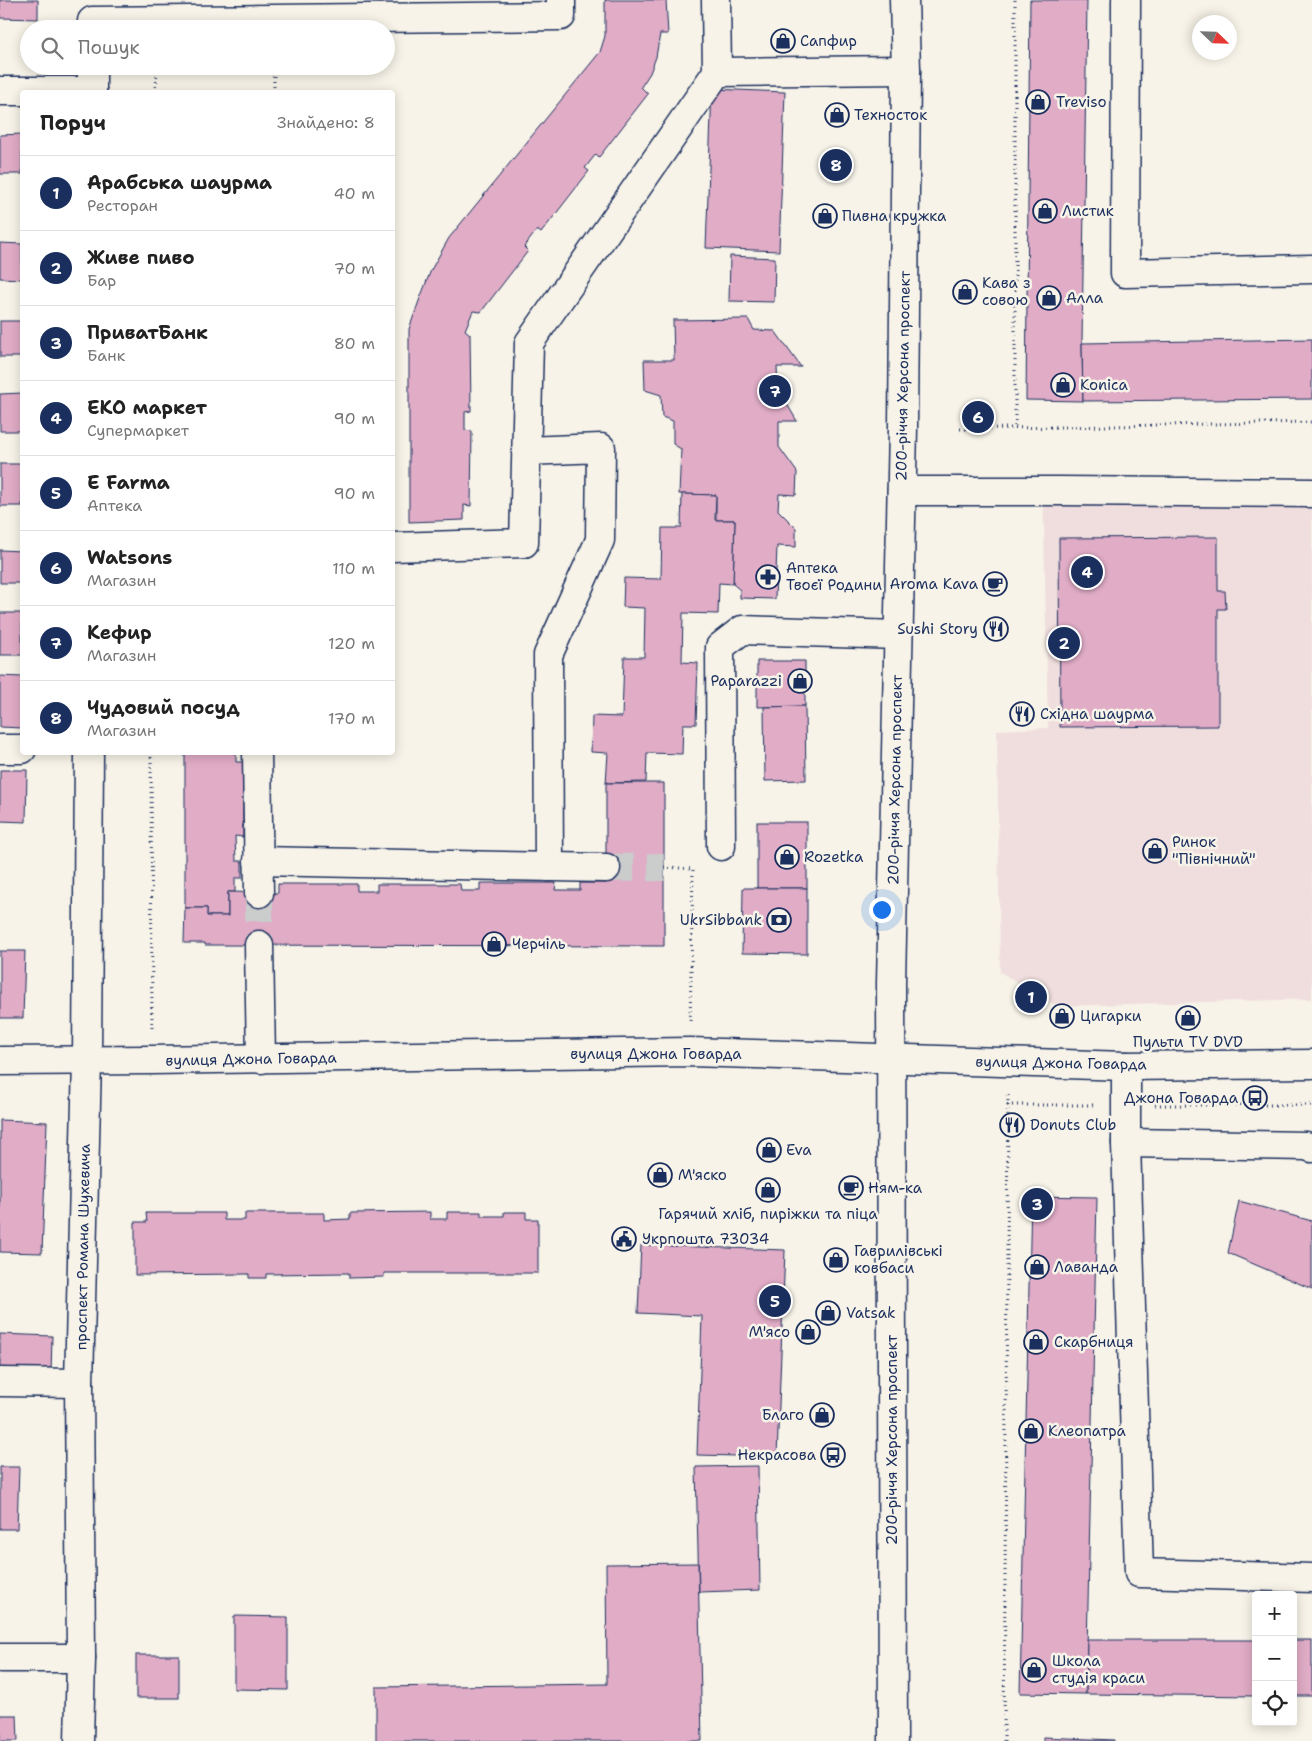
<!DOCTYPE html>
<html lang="uk">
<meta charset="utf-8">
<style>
body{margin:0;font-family:"Shantell Sans",sans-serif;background:#f2f2f2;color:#222}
.controls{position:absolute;right:15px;bottom:15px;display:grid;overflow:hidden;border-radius:5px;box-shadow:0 2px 12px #0003}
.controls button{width:45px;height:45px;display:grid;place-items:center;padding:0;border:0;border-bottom:1px solid #e0e0e0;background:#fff;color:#222;font:25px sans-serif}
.compass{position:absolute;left:1192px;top:15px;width:45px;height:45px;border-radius:50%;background:#fff;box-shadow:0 2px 12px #0003;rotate:113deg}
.you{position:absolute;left:881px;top:909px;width:18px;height:18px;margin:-12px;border:4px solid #fff;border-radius:50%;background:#1a73e8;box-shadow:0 0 0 8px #1a73e833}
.badge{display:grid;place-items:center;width:32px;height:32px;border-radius:50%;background:#1b2f5e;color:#fff;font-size:16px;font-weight:700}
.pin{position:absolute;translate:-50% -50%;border:2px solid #fff;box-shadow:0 1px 5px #0006}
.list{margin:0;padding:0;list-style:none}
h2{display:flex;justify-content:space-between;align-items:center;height:65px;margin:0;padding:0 20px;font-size:21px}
h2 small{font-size:16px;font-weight:400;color:#767676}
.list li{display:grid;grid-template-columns:32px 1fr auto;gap:15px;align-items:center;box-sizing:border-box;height:75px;padding:0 20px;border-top:1px solid #e0e0e0}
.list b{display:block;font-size:19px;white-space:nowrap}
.list p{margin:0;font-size:16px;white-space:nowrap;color:#767676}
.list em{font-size:16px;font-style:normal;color:#767676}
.icon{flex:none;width:28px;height:28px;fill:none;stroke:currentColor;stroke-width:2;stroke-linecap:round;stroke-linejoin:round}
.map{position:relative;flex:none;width:1312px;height:1741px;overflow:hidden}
.search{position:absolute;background:#fff;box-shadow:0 2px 12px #0003;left:20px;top:20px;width:375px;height:55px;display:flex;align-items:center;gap:12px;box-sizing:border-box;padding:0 18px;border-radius:28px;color:#767676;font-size:19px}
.panel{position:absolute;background:#fff;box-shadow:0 2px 12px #0003;left:20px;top:90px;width:375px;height:665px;border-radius:5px}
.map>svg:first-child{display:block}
</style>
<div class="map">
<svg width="1312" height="1741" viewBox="0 0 1312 1741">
<rect width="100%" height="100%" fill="#f7f3e8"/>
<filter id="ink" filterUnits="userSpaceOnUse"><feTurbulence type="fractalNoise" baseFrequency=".02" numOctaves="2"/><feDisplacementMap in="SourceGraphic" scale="10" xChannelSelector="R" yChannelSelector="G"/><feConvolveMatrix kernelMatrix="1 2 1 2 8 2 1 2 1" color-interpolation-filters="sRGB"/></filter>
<g filter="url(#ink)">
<polygon fill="#f0dede" points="1043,477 1312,477 1312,999 1057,1006 1000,972 997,730 1048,728"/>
<g fill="#e0acc6" stroke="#1b2f5e">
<polygon points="0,0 38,0 38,19 0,18"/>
<polygon points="605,0 666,0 668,34 660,34 656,57 650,73 641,87 648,94 599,157 596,154 585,168 589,171 541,233 537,230 524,247 528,251 481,312 473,311 465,330 470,334 471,411 465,412 465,430 472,431 471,506 464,505 464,520 409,522 409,329 419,301 431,270 449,238 600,52 605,36"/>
<polygon points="1030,0 1087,0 1082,343 1083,401 1026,400"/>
<polygon points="712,89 785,92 779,251 706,248"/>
<polygon points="22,134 22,174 0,174 0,135"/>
<polygon points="0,243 22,244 22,279 0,278"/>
<polygon points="730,256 775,258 774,302 729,301"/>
<polygon points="748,319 754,330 775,331 801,367 777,367 778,389 797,421 779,421 779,447 797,472 796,495 779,494 778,510 796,528 796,547 777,546 775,599 740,598 740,590 733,584 735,520 716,520 716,495 679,494 681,449 673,444 673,421 662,417 661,395 645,390 644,360 674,360 673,320"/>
<rect x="0" y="321" width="22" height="36"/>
<polygon points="1312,339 1312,399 1083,401 1082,343"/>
<polygon points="22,393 22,431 0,431 0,394"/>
<rect x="0" y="464" width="22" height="42"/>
<polygon points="682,494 716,495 715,520 735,520 733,584 719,583 718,614 683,613 682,662 698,663 696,724 683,724 682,754 647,753 646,782 606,783 608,753 591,752 592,716 622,717 624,657 644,657 645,608 623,607 624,578 661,579 662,528 681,528"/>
<polygon points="1218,537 1218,591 1225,591 1226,609 1218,609 1218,726 1060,727 1059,538"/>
<polygon points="0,550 22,551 22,583 0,583"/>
<rect x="0" y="613" width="22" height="42"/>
<polygon points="757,661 805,661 805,706 757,707"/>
<polygon points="0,676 22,677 22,728 0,727"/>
<polygon points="805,706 806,780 765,781 764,707"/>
<polygon points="185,752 236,752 236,762 243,762 243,837 235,836 236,861 242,861 242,878 235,878 235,892 228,892 228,916 207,916 207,908 185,908"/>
<polygon points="0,770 27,770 26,822 0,821"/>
<polygon points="606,783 664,783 664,946 205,945 205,943 184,943 185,908 207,908 207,916 228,916 228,892 278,893 278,884 357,884 357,891 377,891 377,884 460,884 461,891 480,891 480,883 556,883 555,890 580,890 580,883 606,883"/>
<rect x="757" y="822" width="50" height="66"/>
<polygon points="743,888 807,888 807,954 742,953"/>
<polygon points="0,951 25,951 23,1018 0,1018"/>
<polygon points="0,1120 47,1122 42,1253 0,1252"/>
<polygon points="1031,1196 1097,1197 1086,1694 1020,1693"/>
<polygon points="1239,1201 1312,1221 1312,1289 1228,1253"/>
<polygon points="430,1212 430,1219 447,1219 447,1212 481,1212 481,1216 504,1216 504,1212 526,1212 526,1219 538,1219 538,1273 384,1273 384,1277 349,1278 349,1273 266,1274 266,1278 249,1278 249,1274 135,1275 135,1222 147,1222 146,1213 224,1213 224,1220 245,1220 245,1213 324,1213 324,1220 350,1219 350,1213"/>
<polygon points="641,1245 785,1250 777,1457 697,1455 702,1316 638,1313"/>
<polygon points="0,1334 52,1336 51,1374 0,1372"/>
<polygon points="758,1466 760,1590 699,1592 696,1467"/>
<polygon points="0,1467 19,1467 17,1529 0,1529"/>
<polygon points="698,1563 702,1741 376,1741 376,1687 607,1684 606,1564"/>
<polygon points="234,1616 288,1617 288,1690 234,1689"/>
<polygon points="1087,1640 1256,1640 1256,1696 1086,1694"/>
<rect x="1293" y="1640" width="19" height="56"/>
<rect x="136" y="1655" width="43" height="43"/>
<polygon points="0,1715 17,1715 18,1741 0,1741"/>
<polygon points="1043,1737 1114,1740 1114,1741 1043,1741"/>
</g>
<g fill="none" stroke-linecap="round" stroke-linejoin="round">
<g stroke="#cbcccc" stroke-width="28" stroke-dasharray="28 14" stroke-linecap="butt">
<polyline points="606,868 664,867"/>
<polyline points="259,893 259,945"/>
</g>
<g stroke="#1b2f5e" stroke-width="31">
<g id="minor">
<polyline points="1126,0 1125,273 1312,269"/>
<polyline points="92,21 561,16 561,0"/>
<polyline points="717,72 906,70"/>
<polyline points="0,91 92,91"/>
<polyline points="92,92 92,66"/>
<polyline points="526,451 601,448 600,540 548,655 549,867"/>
<polyline points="902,491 1061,491 1312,493"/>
<polyline points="392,547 524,543 529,343 717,72 716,0"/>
<polyline points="0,749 22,749"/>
<polyline points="257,752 259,893"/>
<polyline points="721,846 720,647 742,630 898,635"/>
<polyline points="258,861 606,868"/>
<polyline points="259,945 261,1059"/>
<polyline points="0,1061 152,1060 690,1052 1126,1066 1312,1064"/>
<polyline points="1126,1066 1126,1143 1139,1573 1312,1578"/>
<polyline points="1126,1143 1306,1146 1312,1148"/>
<polyline points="0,1382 79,1383"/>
<polyline points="0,1658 81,1658"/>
<polyline points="79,1741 81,1658 79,1383 87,1061 89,752"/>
<polyline points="893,1741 891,983 903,428 906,70 904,0"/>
</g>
</g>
<g stroke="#1b2f5e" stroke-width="3" stroke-dasharray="1 4" stroke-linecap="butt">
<polyline points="1015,0 1015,428"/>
<polyline points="156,92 157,66"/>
<polyline points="274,92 274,66"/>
<polyline points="960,429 1312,422"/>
<polyline points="151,752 152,1032"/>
<polyline points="664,867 693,869 690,1024"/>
<polyline points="1007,1105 1096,1105"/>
<polyline points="1155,1105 1312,1105"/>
<polyline points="1004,1741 1008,1095"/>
</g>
<use href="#minor" stroke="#f7f3e8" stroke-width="28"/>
</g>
</g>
<defs>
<g id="shop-ring" transform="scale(1.25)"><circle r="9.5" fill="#f7f3e8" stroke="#1b2f5e" stroke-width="1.5"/><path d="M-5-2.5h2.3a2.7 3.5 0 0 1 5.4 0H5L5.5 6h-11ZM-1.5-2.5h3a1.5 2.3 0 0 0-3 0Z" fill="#1b2f5e"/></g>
<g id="pharmacy-ring" transform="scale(1.25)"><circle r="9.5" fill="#f7f3e8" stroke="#1b2f5e" stroke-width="1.5"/><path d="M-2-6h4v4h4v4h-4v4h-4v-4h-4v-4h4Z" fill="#1b2f5e"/></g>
<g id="cafe-ring" transform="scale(1.25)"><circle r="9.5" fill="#f7f3e8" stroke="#1b2f5e" stroke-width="1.5"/><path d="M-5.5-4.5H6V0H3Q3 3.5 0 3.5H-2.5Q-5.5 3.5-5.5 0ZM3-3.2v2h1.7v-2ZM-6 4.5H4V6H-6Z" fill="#1b2f5e"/></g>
<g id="restaurant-ring" transform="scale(1.25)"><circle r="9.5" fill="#f7f3e8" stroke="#1b2f5e" stroke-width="1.5"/><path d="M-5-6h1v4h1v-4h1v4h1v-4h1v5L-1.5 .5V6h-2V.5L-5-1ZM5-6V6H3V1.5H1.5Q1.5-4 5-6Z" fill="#1b2f5e"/></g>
<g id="bank-ring" transform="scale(1.25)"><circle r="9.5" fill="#f7f3e8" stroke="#1b2f5e" stroke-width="1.5"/><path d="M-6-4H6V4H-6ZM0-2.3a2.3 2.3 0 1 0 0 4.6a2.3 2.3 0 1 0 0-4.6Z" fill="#1b2f5e"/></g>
<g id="bus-ring" transform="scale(1.25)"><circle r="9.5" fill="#f7f3e8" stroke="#1b2f5e" stroke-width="1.5"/><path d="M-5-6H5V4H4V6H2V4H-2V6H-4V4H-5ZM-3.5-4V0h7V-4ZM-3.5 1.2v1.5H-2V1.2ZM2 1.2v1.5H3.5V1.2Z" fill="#1b2f5e"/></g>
<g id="civic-ring" transform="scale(1.25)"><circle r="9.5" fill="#f7f3e8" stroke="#1b2f5e" stroke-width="1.5"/><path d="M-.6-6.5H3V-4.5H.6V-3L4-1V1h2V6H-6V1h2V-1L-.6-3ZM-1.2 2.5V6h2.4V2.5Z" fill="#1b2f5e"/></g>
</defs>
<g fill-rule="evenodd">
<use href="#shop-ring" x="783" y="41"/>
<use href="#shop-ring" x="1038" y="102"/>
<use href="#shop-ring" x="837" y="115"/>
<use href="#shop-ring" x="1045" y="211"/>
<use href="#shop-ring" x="825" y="216"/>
<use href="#shop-ring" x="965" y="292"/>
<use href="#shop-ring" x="1049" y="298"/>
<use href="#shop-ring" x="1063" y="385"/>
<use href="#pharmacy-ring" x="768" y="577"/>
<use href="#cafe-ring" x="995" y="584"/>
<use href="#restaurant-ring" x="996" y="629"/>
<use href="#shop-ring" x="800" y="681"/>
<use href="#restaurant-ring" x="1022" y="714"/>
<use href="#shop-ring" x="1155" y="851"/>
<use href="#shop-ring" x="787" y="857"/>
<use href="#bank-ring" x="779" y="920"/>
<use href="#shop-ring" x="494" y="944"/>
<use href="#shop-ring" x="1062" y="1016"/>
<use href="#shop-ring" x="1188" y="1018"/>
<use href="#bus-ring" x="1255" y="1098"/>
<use href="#restaurant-ring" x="1012" y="1125"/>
<use href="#shop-ring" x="769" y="1150"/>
<use href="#shop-ring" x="660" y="1175"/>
<use href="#cafe-ring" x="851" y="1188"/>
<use href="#shop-ring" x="768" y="1190"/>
<use href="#civic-ring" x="624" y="1239"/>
<use href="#shop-ring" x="836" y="1260"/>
<use href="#shop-ring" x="1037" y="1267"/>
<use href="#shop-ring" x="828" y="1313"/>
<use href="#shop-ring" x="808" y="1332"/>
<use href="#shop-ring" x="1036" y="1342"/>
<use href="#shop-ring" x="822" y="1415"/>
<use href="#shop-ring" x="1031" y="1431"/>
<use href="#bus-ring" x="833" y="1455"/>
<use href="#shop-ring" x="1034" y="1670"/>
</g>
<g text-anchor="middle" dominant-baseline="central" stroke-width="5" stroke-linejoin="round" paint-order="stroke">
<g font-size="15" fill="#1b2f5e" stroke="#f7f3e8" text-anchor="start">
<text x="800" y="41">Сапфир</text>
<text x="1056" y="102">Treviso</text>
<text x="854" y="115">Техносток</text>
<text x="1062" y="211">Листик</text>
<text x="842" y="216">Пивна кружка</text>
<text x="982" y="283">Кава з<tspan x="982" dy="17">совою</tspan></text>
<text x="1066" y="298">Алла</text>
<text x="1080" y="385">Konica</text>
<text x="786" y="568">Аптека<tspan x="786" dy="17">Твоєї Родини</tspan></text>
<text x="978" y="584" text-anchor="end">Aroma Kava</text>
<text x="978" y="629" text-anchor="end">Sushi Story</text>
<text x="782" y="681" text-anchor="end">Paparazzi</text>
<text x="1040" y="714">Східна шаурма</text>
<text x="1172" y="842">Ринок<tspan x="1172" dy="17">"Північний"</tspan></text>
<text x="804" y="857">Rozetka</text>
<text x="762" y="920" text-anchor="end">UkrSibbank</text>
<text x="512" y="944">Черчіль</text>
<text x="1080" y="1016">Цигарки</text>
<text x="1188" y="1042" text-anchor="middle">Пульти TV DVD</text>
<text x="1238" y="1098" text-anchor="end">Джона Говарда</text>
<text x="1030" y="1125">Donuts Club</text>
<text x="786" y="1150">Eva</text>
<text x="678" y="1175">М'яско</text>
<text x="868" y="1188">Ням-ка</text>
<text x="768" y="1214" text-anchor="middle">Гарячий хліб, пиріжки та піца</text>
<text x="642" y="1239">Укрпошта 73034</text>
<text x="854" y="1251">Гаврилівські<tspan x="854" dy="17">ковбаси</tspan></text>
<text x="1054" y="1267">Лаванда</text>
<text x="846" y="1313">Vatsak</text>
<text x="790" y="1332" text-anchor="end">М'ясо</text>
<text x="1054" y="1342">Скарбниця</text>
<text x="804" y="1415" text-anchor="end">Благо</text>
<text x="1048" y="1431">Клеопатра</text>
<text x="816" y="1455" text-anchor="end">Некрасова</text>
<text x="1052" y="1661">Школа<tspan x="1052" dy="17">студія краси</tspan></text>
</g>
<g font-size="15" fill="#1b2f5e" stroke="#f7f3e8">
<text transform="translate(903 376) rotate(-89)">200-річчя Херсона проспект</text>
<text transform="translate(895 780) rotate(-89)">200-річчя Херсона проспект</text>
<text x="656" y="1054">вулиця Джона Говарда</text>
<text transform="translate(251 1059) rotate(-1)">вулиця Джона Говарда</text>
<text transform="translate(1061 1063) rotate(1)">вулиця Джона Говарда</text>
<text transform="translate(83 1247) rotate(-89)">проспект Романа Шухевича</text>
<text transform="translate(892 1440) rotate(-90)">200-річчя Херсона проспект</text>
</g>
</g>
</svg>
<div class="controls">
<button>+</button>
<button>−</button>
<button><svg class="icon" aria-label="locate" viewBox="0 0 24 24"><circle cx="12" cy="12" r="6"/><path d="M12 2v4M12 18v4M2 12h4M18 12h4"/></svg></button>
</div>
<svg class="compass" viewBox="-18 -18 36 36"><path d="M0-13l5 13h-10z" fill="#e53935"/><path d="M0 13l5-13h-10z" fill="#767676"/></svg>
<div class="you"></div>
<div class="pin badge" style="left:1031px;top:997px">1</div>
<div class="pin badge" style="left:1064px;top:643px">2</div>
<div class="pin badge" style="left:1037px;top:1204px">3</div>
<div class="pin badge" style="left:1087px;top:572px">4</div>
<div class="pin badge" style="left:775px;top:1301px">5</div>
<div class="pin badge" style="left:978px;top:417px">6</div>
<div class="pin badge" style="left:775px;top:391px">7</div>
<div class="pin badge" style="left:836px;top:165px">8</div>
<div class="search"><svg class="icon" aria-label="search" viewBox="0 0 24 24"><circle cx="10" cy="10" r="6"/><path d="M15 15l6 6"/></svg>Пошук</div>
<section class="panel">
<h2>Поруч<small>Знайдено: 8</small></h2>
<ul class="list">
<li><span class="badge">1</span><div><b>Арабська шаурма</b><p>Ресторан</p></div><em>40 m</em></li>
<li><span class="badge">2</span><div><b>Живе пиво</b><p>Бар</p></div><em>70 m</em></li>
<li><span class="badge">3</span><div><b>ПриватБанк</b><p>Банк</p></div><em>80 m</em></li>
<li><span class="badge">4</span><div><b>ЕКО маркет</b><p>Супермаркет</p></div><em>90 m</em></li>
<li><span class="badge">5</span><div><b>E Farma</b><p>Аптека</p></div><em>90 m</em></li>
<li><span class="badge">6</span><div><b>Watsons</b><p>Магазин</p></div><em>110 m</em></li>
<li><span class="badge">7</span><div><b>Кефир</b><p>Магазин</p></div><em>120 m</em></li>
<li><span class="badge">8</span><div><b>Чудовий посуд</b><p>Магазин</p></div><em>170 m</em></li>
</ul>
</section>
</div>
